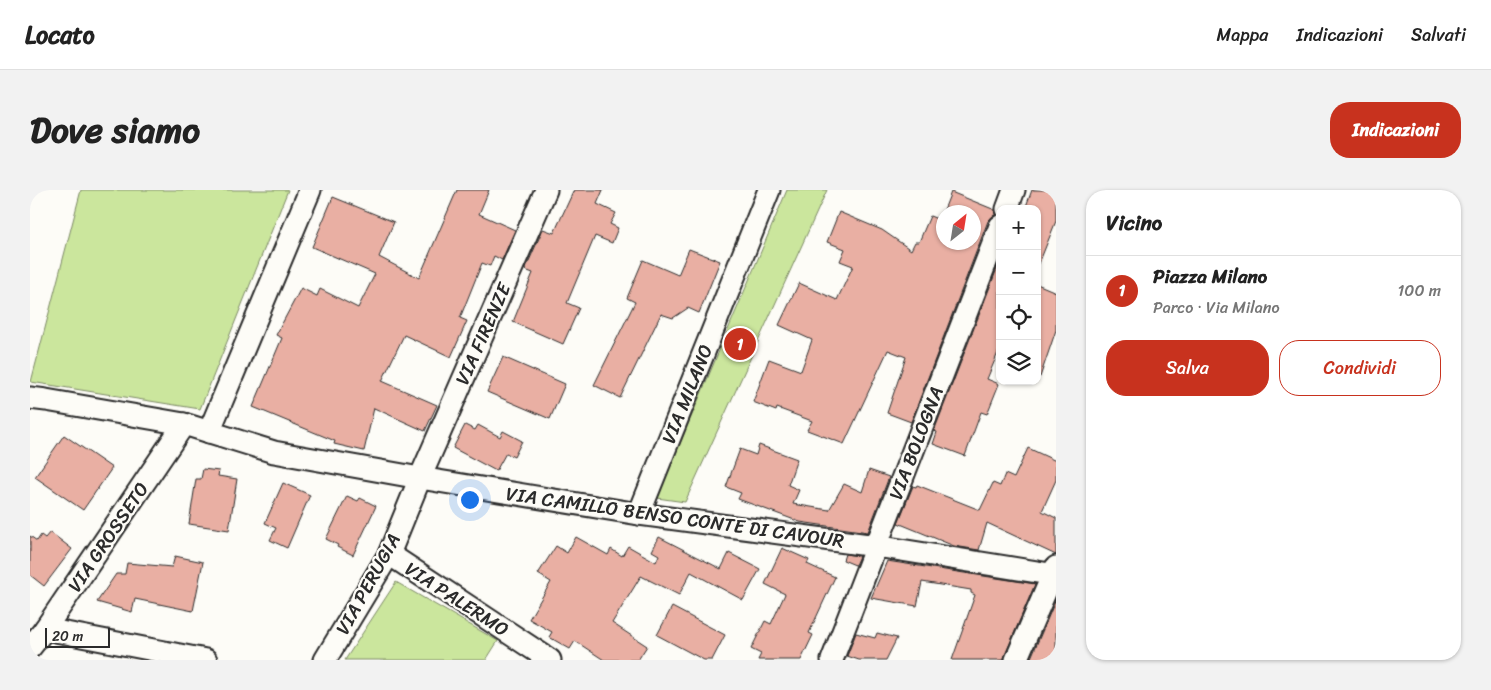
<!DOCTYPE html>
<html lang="it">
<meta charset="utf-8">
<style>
body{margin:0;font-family:Sriracha,sans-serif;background:#f2f2f2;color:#222}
.controls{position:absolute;right:15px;top:15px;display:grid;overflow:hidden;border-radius:10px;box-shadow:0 1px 4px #0004}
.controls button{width:45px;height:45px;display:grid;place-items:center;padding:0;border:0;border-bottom:1px solid #e0e0e0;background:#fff;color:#222;font:25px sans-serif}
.compass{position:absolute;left:906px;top:15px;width:45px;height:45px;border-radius:50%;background:#fff;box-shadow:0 1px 4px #0004;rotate:30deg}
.scale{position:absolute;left:15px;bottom:12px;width:65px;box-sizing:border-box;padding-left:5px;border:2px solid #2b2b2b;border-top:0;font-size:14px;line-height:18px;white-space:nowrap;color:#2b2b2b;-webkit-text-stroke:4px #fdfcf7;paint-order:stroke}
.you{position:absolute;left:439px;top:309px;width:18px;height:18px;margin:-12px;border:4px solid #fff;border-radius:50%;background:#1a73e8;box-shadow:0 0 0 8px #1a73e833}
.badge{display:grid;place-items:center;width:32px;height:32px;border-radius:50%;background:#c8321e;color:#fff;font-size:16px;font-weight:700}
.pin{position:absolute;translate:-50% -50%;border:2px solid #fff;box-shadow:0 1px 5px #0006}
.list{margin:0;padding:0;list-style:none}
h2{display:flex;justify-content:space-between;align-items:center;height:65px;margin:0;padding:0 20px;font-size:21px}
h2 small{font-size:16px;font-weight:400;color:#767676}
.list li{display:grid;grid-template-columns:32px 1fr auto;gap:15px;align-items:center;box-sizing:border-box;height:70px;padding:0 20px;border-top:1px solid #e0e0e0}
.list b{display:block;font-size:19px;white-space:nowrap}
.list p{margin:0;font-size:16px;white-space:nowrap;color:#767676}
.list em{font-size:16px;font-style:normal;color:#767676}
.actions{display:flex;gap:10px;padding:15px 20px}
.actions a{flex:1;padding:11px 0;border:1px solid #c8321e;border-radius:20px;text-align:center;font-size:18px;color:#c8321e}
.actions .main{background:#c8321e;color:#fff}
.icon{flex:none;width:28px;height:28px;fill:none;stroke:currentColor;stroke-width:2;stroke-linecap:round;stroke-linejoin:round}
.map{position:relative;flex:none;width:1026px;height:470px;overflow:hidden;border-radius:20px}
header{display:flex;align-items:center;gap:30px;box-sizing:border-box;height:70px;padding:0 25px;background:#fff;border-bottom:1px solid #e0e0e0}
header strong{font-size:24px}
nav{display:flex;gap:28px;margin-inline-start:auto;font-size:18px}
.intro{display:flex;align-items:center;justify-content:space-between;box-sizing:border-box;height:120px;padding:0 30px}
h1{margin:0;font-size:35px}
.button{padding:12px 22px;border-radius:20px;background:#c8321e;color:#fff;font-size:18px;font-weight:700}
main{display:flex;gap:30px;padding:0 30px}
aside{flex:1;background:#fff;border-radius:20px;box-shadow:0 1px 4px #0004}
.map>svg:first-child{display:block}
</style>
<header>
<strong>Locato</strong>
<nav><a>Mappa</a><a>Indicazioni</a><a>Salvati</a></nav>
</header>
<div class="intro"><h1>Dove siamo</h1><a class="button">Indicazioni</a></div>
<main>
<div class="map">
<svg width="1026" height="470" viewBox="0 0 1026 470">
<rect width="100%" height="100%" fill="#fdfcf7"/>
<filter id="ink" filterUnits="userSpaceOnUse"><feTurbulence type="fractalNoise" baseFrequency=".02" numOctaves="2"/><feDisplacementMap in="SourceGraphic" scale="10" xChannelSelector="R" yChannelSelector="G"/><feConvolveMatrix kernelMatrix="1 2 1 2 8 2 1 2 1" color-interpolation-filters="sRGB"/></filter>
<g filter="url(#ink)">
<g fill="#cbe69d" stroke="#7b8864">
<polygon points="51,0 258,0 170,219 1,192"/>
<polygon points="757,0 797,0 655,312 627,308"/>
<polygon points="366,392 468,451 456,470 315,470"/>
</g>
<g fill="#e9afa3" stroke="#2b2b2b" fill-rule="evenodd">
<polygon points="427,0 459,0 449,24 485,40 472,70 464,66 460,76 452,73 430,128 437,131 421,167 374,145 352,191 407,215 395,241 344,218 334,261 304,254 305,251 223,217 252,148 246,145 271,98 287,106 290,99 328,118 345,84 282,57 303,7 364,32 349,67 389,88"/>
<polygon points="544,0 573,0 567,14 586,23 580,34 588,38 582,53 565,46 537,113 549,118 533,154 483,132 503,83 495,80 513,39 524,43"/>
<polygon points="1002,0 1026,0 1026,31 1008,76 1007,19 995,19"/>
<path d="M921,2L965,20L966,24L962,27L958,31L881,232L857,223L876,167L858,160L814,254L777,240L782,231L747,218L746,221L723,212L739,169L771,181L782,150L749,135L769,93L807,110L823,76L810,71L815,59L797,52L809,22L852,40L881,60L885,52H889L900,26L910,30ZM914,22H944V52H914Z"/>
<polygon points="659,59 690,71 669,123 658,118 643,128 631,124 590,208 564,195 605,112 597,108 613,70 648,85"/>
<polygon points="970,71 970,158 957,189 969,194 957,224 951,222 935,266 903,254 907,242 904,241"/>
<polygon points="1007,94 1026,102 1026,140 1010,187 1007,186"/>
<polygon points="473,167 535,194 520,229 457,202"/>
<polygon points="435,235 445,240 448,235 470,247 473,241 492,251 484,267 476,263 466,281 423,258"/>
<polygon points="34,245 82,278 53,320 5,287"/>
<polygon points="729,255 767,269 758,295 769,300 763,314 799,320 814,294 832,302 839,280 859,287 838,342 770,332 708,309 711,303 696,297 710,259 726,265"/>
<polygon points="998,258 1026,271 1026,290 1012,321 1026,328 1026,365 957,333 949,360 924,356 868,333 883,296 886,297 887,295 950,320 963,293 970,296 975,284 984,288"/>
<polygon points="173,279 189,281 188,286 207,289 199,340 159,334 166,289 171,289"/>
<polygon points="253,293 280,305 257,358 240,350 246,338 235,333"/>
<polygon points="317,306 328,311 330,308 346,316 323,365 307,357 308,355 296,349"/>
<polygon points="20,342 42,359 14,396 0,385 0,346 7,351 11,345 15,348"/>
<polygon points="546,347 578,365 581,359 592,366 598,356 626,372 629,365 622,361 629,347 691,379 699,363 730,379 713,410 661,382 649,405 611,386 582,433 617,456 608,470 574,470 545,451 540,459 519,447 522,442 499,429 521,392 508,384 526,356 537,363"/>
<polygon points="752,358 779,370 777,374 805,387 779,443 783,445 771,470 728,470 731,464 721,459 735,431 741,434 755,404 735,394"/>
<polygon points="815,364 829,366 825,375 813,370"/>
<polygon points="145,366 173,372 163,421 105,409 102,422 67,412 86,384 95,384 97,373 142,377"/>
<polygon points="857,371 1005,394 975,465 974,470 922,470 945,405 941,403 941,400 892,392 887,416 841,408"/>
<polygon points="1026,409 1026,470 1000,470"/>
<polygon points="642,417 695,445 682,470 674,470 627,445"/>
<polygon points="826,443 845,448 847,443 867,448 856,470 829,470 817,466"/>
</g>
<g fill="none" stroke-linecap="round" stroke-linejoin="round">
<g stroke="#2b2b2b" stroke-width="25">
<g id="street">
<polyline points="977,19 984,0"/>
<polyline points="0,208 16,210 154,234 244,262 390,288 609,324 846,356 1026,385"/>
<polyline points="179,242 280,0"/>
<polyline points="609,324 739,0"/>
<polyline points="359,364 520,470"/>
<polyline points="15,439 176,470"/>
<polyline points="0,458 15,439 154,234"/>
<polyline points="295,470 359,364 390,288 516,0"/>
<polyline points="802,470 970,36"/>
<polyline points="986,470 1026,377"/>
</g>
</g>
<use href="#street" stroke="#fdfcf7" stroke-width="21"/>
</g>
</g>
<g text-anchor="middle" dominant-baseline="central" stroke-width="4.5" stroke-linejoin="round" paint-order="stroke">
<g font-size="19" fill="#2b2b2b" stroke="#fdfcf7">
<text transform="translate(453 144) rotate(-66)">VIA FIRENZE</text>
<text transform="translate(657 204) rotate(-68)">VIA MILANO</text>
<text transform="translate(886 253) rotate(-69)">VIA BOLOGNA</text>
<text transform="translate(645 327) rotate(8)">VIA CAMILLO BENSO CONTE DI CAVOUR</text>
<text transform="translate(78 347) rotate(-56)">VIA GROSSETO</text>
<text transform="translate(338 394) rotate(-61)">VIA PERUGIA</text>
<text transform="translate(427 409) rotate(33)">VIA PALERMO</text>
</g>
</g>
</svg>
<div class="controls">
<button>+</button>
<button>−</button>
<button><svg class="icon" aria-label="locate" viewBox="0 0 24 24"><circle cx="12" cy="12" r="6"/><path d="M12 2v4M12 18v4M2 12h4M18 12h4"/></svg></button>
<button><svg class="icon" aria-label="layers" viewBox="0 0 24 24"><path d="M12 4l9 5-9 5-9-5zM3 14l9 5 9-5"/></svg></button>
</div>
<svg class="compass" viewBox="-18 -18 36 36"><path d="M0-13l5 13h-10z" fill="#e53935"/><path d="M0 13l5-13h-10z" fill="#767676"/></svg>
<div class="scale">20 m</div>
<div class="you"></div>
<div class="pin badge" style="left:710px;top:154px">1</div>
</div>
<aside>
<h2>Vicino<small></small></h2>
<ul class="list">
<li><span class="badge">1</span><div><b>Piazza Milano</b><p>Parco · Via Milano</p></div><em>100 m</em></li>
</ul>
<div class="actions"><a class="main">Salva</a><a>Condividi</a></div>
</aside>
</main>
